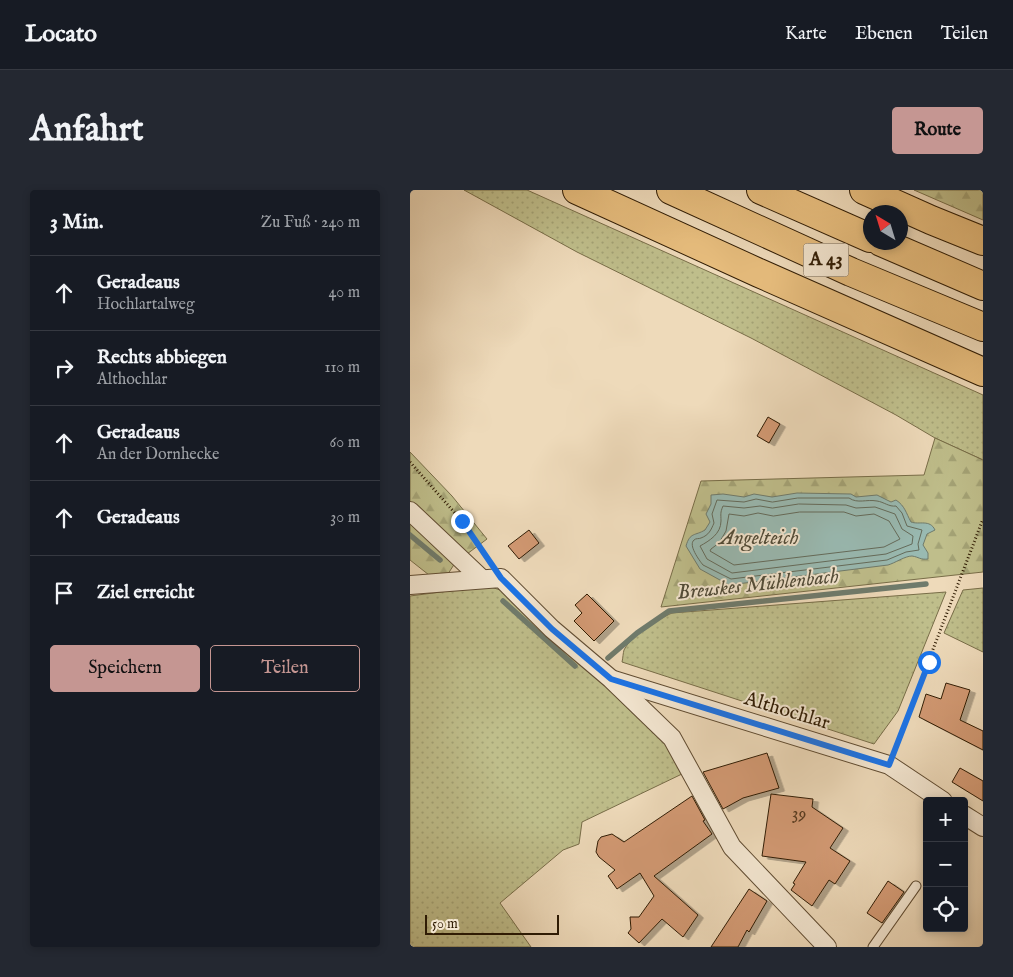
<!DOCTYPE html>
<html lang="de">
<meta charset="utf-8">
<style>
body{margin:0;font-family:"IM FELL English",serif;background:#242831;color:#f1f3f6}
.controls{position:absolute;right:15px;bottom:15px;display:grid;overflow:hidden;border-radius:5px;box-shadow:0 2px 8px #0003}
.controls button{width:45px;height:45px;display:grid;place-items:center;padding:0;border:0;border-bottom:1px solid #363941;background:#171b24;color:#f1f3f6;font:25px sans-serif}
.compass{position:absolute;left:453px;top:15px;width:45px;height:45px;border-radius:50%;background:#171b24;box-shadow:0 2px 8px #0003;rotate:322deg}
.scale{position:absolute;left:15px;bottom:12px;width:134px;box-sizing:border-box;padding-left:5px;border:2px solid #301c04;border-top:0;font-size:14px;line-height:18px;white-space:nowrap;color:#301c04;-webkit-text-stroke:4px #f4e7d2;paint-order:stroke}
.stop{position:absolute;width:15px;height:15px;margin:-11px;border:4px solid #1a73e8;border-radius:50%;background:#fff}
.stop.end{background:#1a73e8;border-color:#fff;box-shadow:0 1px 5px #0008}
.list{margin:0;padding:0;list-style:none}
h2{display:flex;justify-content:space-between;align-items:center;height:65px;margin:0;padding:0 20px;font-size:21px}
h2 small{font-size:16px;font-weight:400;color:#9ea1a6}
.list li{display:grid;grid-template-columns:32px 1fr auto;gap:15px;align-items:center;box-sizing:border-box;height:75px;padding:0 20px;border-top:1px solid #363941}
.list b{display:block;font-size:19px;white-space:nowrap}
.list p{margin:0;font-size:16px;white-space:nowrap;color:#9ea1a6}
.list em{font-size:16px;font-style:normal;color:#9ea1a6}
.actions{display:flex;gap:10px;padding:15px 20px}
.actions a{flex:1;padding:11px 0;border:1px solid #c59692;border-radius:5px;text-align:center;font-size:18px;color:#c59692}
.actions .main{background:#c59692;color:#111}
.icon{flex:none;width:28px;height:28px;fill:none;stroke:currentColor;stroke-width:2;stroke-linecap:round;stroke-linejoin:round}
.map{position:relative;flex:none;width:573px;height:757px;overflow:hidden;border-radius:5px}
header{display:flex;align-items:center;gap:30px;box-sizing:border-box;height:70px;padding:0 25px;background:#171b24;border-bottom:1px solid #363941}
header strong{font-size:24px}
nav{display:flex;gap:28px;margin-inline-start:auto;font-size:18px}
.intro{display:flex;align-items:center;justify-content:space-between;box-sizing:border-box;height:120px;padding:0 30px}
h1{margin:0;font-size:35px}
.button{padding:12px 22px;border-radius:5px;background:#c59692;color:#111;font-size:18px;font-weight:700}
main{display:flex;gap:30px;padding:0 30px}
aside{flex:1;background:#171b24;border-radius:5px;box-shadow:0 2px 8px #0003}
.map>svg:first-child{display:block}
</style>
<header>
<strong>Locato</strong>
<nav><a>Karte</a><a>Ebenen</a><a>Teilen</a></nav>
</header>
<div class="intro"><h1>Anfahrt</h1><a class="button">Route</a></div>
<main>
<aside>
<h2>3 Min.<small>Zu Fuß · 240 m</small></h2>
<ul class="list">
<li><svg class="icon" aria-label="ahead" viewBox="0 0 24 24"><path d="M12 20V5M6 11l6-6 6 6"/></svg><div><b>Geradeaus</b><p>Hochlartalweg</p></div><em>40 m</em></li>
<li><svg class="icon" aria-label="right" viewBox="0 0 24 24"><path d="M7 20v-9h11M14 6l5 5-5 5"/></svg><div><b>Rechts abbiegen</b><p>Althochlar</p></div><em>110 m</em></li>
<li><svg class="icon" aria-label="ahead" viewBox="0 0 24 24"><path d="M12 20V5M6 11l6-6 6 6"/></svg><div><b>Geradeaus</b><p>An der Dornhecke</p></div><em>60 m</em></li>
<li><svg class="icon" aria-label="ahead" viewBox="0 0 24 24"><path d="M12 20V5M6 11l6-6 6 6"/></svg><div><b>Geradeaus</b></div><em>30 m</em></li>
<li><svg class="icon" aria-label="arrive" viewBox="0 0 24 24"><path d="M6 21V4h12l-3 4 3 4H6"/></svg><div><b>Ziel erreicht</b></div></li>
</ul>
<div class="actions"><a class="main">Speichern</a><a>Teilen</a></div>
</aside>
<div class="map">
<svg width="573" height="757" viewBox="0 0 573 757">
<defs>
<pattern id="grass-dots" width="8" height="8" patternUnits="userSpaceOnUse" patternTransform="scale(1.25)"><rect width="8" height="8" fill="#bfbe8b"/><path d="M2 2h.1M6 6h.1" fill="none" stroke="#a4a376" stroke-width="1.8" stroke-linecap="round"/></pattern>
<pattern id="forest-firs" width="22" height="20" patternUnits="userSpaceOnUse" patternTransform="scale(1.25)"><rect width="22" height="20" fill="#bfbe8b"/><path d="M5 1l3.5 6h-7zM16 11l3.5 6h-7z" fill="#a4a376"/></pattern>
<filter id="shadow"><feDropShadow dx="5.5" dy="3" stdDeviation="0" flood-color="#0004"/></filter>
</defs>
<rect width="100%" height="100%" fill="#eedaba"/>
<filter id="stains"><feTurbulence type="fractalNoise" baseFrequency=".004" numOctaves="4"/><feColorMatrix values="0 0 0 0 .2 0 0 0 0 .09 0 0 0 0 .02 0 0 0 .5 -.17"/></filter>
<radialGradient id="worn" r=".72"><stop offset=".6" stop-color="#630" stop-opacity="0"/><stop offset="1" stop-color="#630" stop-opacity=".3"/></radialGradient>
<g fill="url(#grass-dots)" stroke="#786d48">
<polygon points="54,0 117,0 573,205 573,270 525,248 486,225 341,148 167,62"/>
<polygon points="77,396 94,401 189,487 262,559 274,583 172,632 169,654 153,660 90,713 121,757 0,757 0,406"/>
<polygon points="573,398 573,462 534,443 553,400"/>
<path d="M536,402L488,521L464,554L212,472C213,468 213,463 214,460C222,444 247,430 262,423Z"/>
</g>
<g fill="url(#forest-firs)" stroke="#786d48">
<polygon points="504,0 573,0 573,30"/>
<polygon points="525,248 573,270 573,382 251,417 291,291 514,285"/>
<polygon points="0,262 42,306 77,349 45,373 36,387 19,385 0,370"/>
</g>
<path fill="#99bab2" stroke="#6f7b6c" d="M387,303L441,304L446,307L467,305L481,312L486,310C495,316 496,323 501,332C509,335 520,329 525,340L517,344L513,355L518,363V369C510,370 509,367 502,366C495,366 485,373 478,375L319,395L290,379L276,356C280,342 285,346 295,340L300,332L296,324L301,314V305L313,304L334,307L344,304L362,307Z"/>
<g fill="none" stroke-linecap="round" stroke-linejoin="round">
<g stroke="#646b5b" stroke-width="1">
<path d="M388,308H439C448,314 456,309 467,311C474,312 479,317 486,316L492,323L497,336L512,340L508,354L509,360L496,362L477,370L321,389L293,375C289,370 278,355 284,350C286,348 289,349 291,348C299,345 301,340 304,333L302,324L307,310L334,312L346,309L362,312Z"/>
<path d="M389,314L436,315L446,318L465,317L485,324L492,339L503,346L502,354L476,364L322,383L297,369L290,356C299,351 311,344 311,331C311,324 310,323 313,316L334,318L350,316L362,318Z"/>
<polygon points="390,322 434,322 446,326 464,324 479,331 490,349 474,357 324,375 300,361 301,359 309,353 316,341 319,324 334,326 348,323 363,326"/>
</g>
<g stroke="#6f7b6c" stroke-width="5.5">
<polyline points="0,345 30,370"/>
<polyline points="93,411 165,476"/>
<polyline points="198,468 227,443 259,421 516,394"/>
</g>
</g>
<g fill="#d29973" stroke="#301c04" filter="url(#shadow)">
<polygon points="358,227 370,234 359,253 347,246"/>
<polygon points="119,340 129,353 109,369 98,356"/>
<polygon points="177,404 204,431 184,451 164,431 172,423 165,415"/>
<polygon points="536,493 560,500 550,530 573,541 573,560 509,527 516,504 531,509"/>
<polygon points="357,563 369,598 333,608 313,619 293,582"/>
<polygon points="550,578 573,591 573,611 542,592"/>
<polygon points="361,604 403,609 402,617 433,638 420,658 440,671 425,694 419,690 402,716 381,700 385,694 383,693 396,672 352,666"/>
<polygon points="282,606 295,630 293,631 302,644 244,686 288,725 273,747 252,729 229,753 218,743 221,739 220,727 229,727 244,706 230,683 207,699 198,686 205,680 189,667 186,662 188,651 191,647 202,644 214,652"/>
<polygon points="478,691 494,702 472,733 457,723"/>
<polygon points="339,699 357,711 339,742 337,740 328,757 301,757"/>
</g>
<g fill="none" stroke-linecap="round" stroke-linejoin="round">
<g stroke="#604c32" stroke-width="11">
<polyline id="lane" points="463,757 506,696"/>
</g>
<g stroke="#604c32" stroke-width="20">
<g id="street">
<polyline points="0,321 72,389"/>
<polyline points="0,395 91,388 142,439 201,489 262,548 322,657 417,757"/>
<polyline points="204,490 479,575 533,611"/>
<polyline points="554,625 573,637"/>
</g>
</g>
<g stroke="#301c04" stroke-width="30">
<g id="highway">
<polyline points="167,0 349,83 573,182"/>
<polyline points="261,0 441,82 573,137"/>
<polyline points="351,0 460,48"/>
<polyline points="454,0 521,30 573,51"/>
<polyline points="471,52 573,96"/>
</g>
</g>
<g stroke="#301c04" stroke-width="3" stroke-dasharray="1 2.5" stroke-linecap="butt">
<polyline points="0,272 52,331 76,367"/>
<polyline points="484,561 573,329"/>
</g>
<use href="#lane" stroke="#f4e7d2" stroke-width="9"/>
<use href="#street" stroke="#f4e7d2" stroke-width="18"/>
<use href="#highway" stroke="#e7bd7d" stroke-width="28"/>
</g>
<g fill="none" stroke-linecap="round" stroke-linejoin="round">
<polyline stroke="#1a73e8" stroke-width="6" points="52,331 91,388 142,439 201,489 479,575 519,472"/>
</g>
<g text-anchor="middle" dominant-baseline="central" stroke-width="4" stroke-linejoin="round" paint-order="stroke">
<g font-size="18" fill="#583b20">
<text x="389" y="624">39</text>
</g>
<rect fill="#f4e7d2" stroke="#6b5942" stroke-width="1" x="393.5" y="53.5" width="45" height="33" rx="4"/>
<g font-size="19" font-weight="bold" fill="#301c04">
<text x="416" y="70">A 43</text>
</g>
<g font-size="20" fill="#301c04" stroke="#f4e7d2">
<text transform="translate(377 521) rotate(17)">Althochlar</text>
</g>
<g font-size="21" font-style="italic" fill="#504b38" stroke="#f4e7d2">
<text x="349" y="348">Angelteich</text>
<text transform="translate(348 395) rotate(-6)">Breuskes Mühlenbach</text>
</g>
</g>
<rect width="100%" height="100%" filter="url(#stains)"/>
<rect width="100%" height="100%" fill="url(#worn)"/>
</svg>
<div class="controls">
<button>+</button>
<button>−</button>
<button><svg class="icon" aria-label="locate" viewBox="0 0 24 24"><circle cx="12" cy="12" r="6"/><path d="M12 2v4M12 18v4M2 12h4M18 12h4"/></svg></button>
</div>
<svg class="compass" viewBox="-18 -18 36 36"><path d="M0-13l5 13h-10z" fill="#e53935"/><path d="M0 13l5-13h-10z" fill="#9ea1a6"/></svg>
<div class="scale">50 m</div>
<div class="stop" style="left:519px;top:472px"></div>
<div class="stop end" style="left:52px;top:331px"></div>
</div>
</main>
